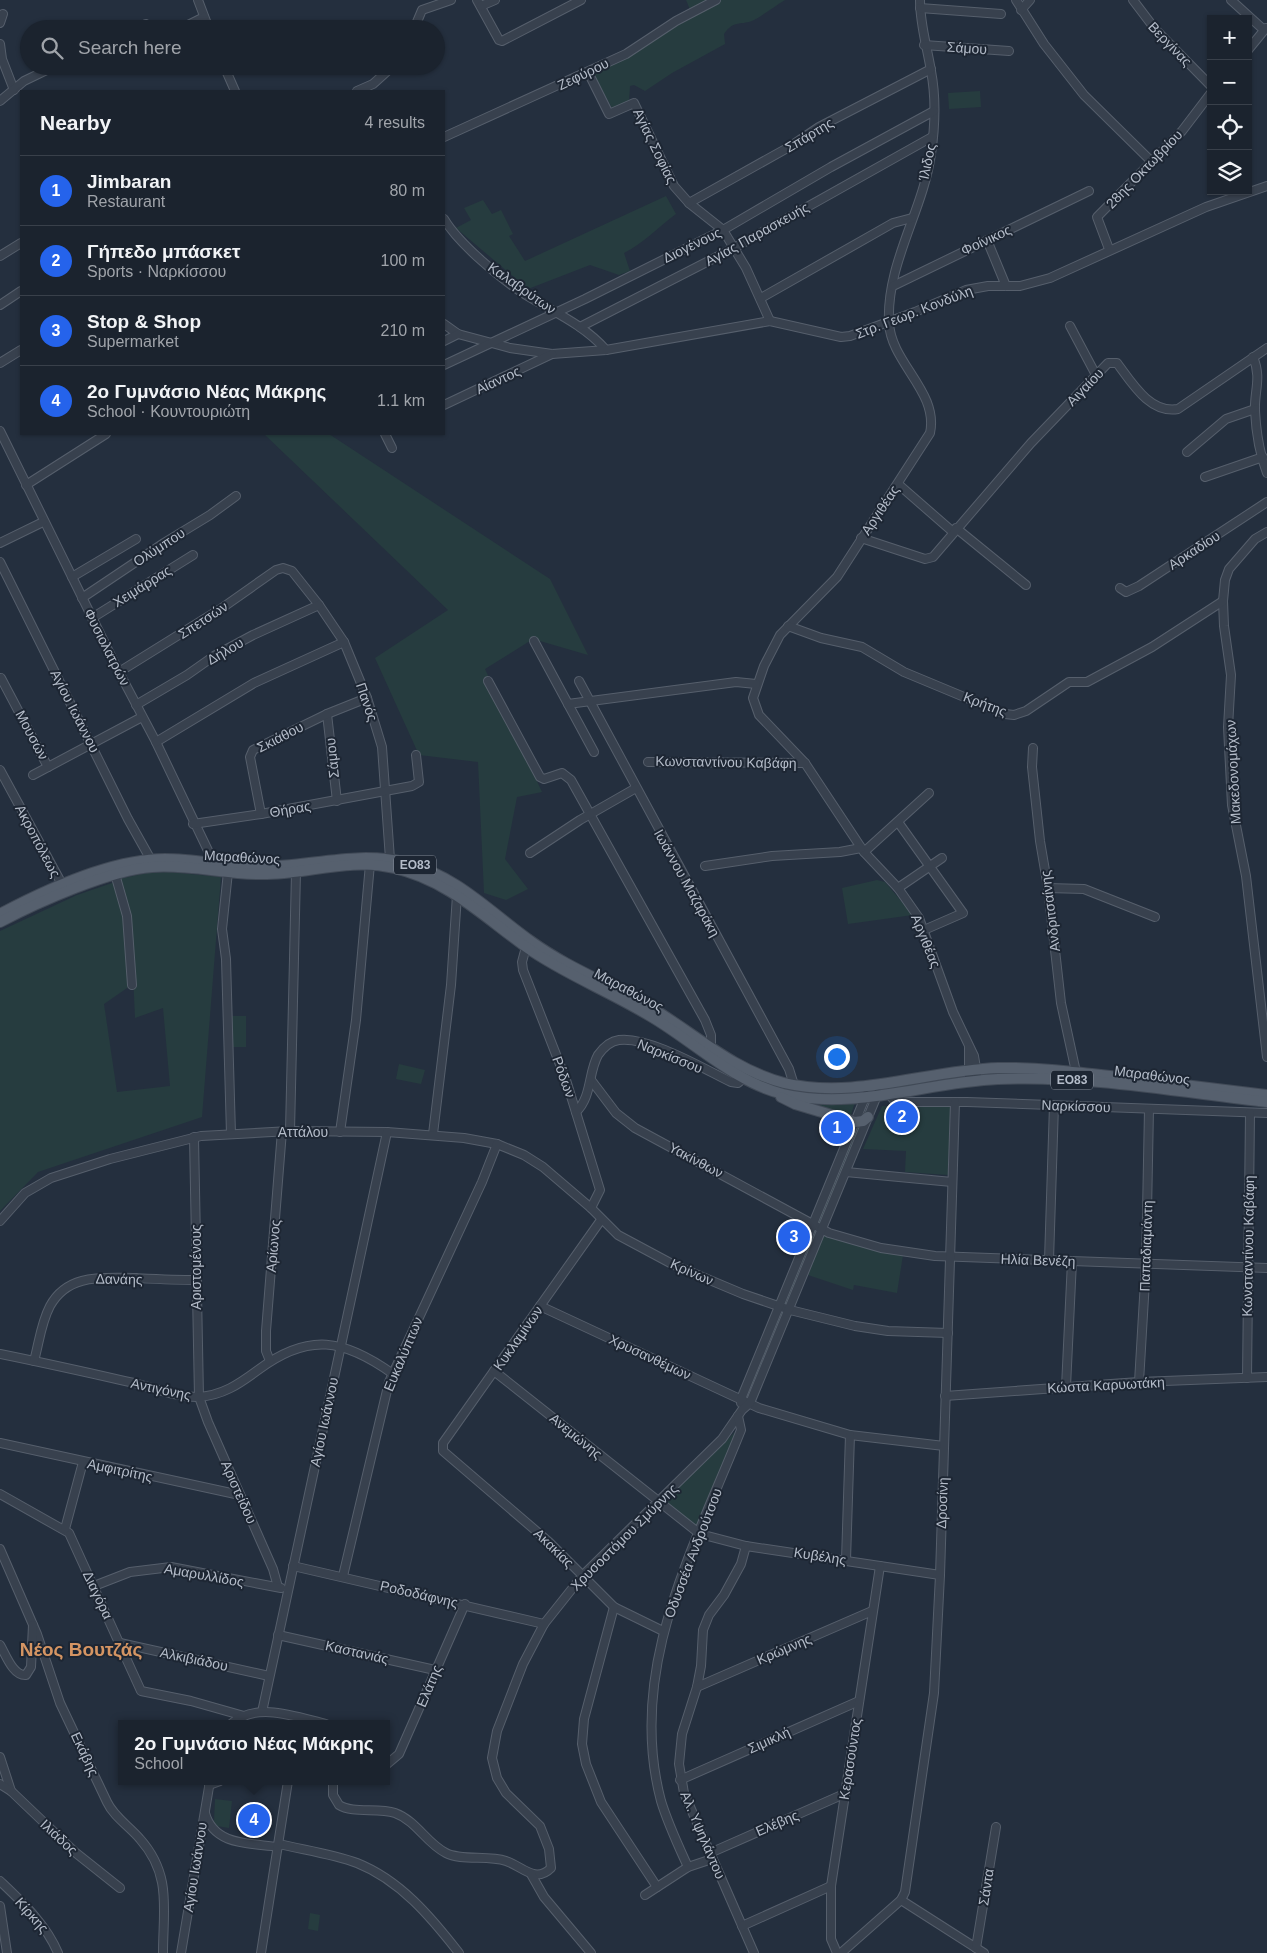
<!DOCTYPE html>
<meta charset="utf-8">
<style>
body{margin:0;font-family:Arial,sans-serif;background:#242b36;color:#f1f3f6}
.controls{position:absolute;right:15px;top:15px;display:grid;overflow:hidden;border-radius:0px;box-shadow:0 1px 4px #0004}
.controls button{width:45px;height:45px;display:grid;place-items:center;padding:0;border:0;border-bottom:1px solid #39404a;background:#1b232e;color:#f1f3f6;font:25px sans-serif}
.you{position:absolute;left:836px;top:1056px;width:18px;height:18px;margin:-12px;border:4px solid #fff;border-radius:50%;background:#1a73e8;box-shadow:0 0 0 8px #1a73e833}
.badge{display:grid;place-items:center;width:32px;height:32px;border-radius:50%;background:#2563eb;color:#fff;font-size:16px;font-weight:700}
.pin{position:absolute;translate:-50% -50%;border:2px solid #fff;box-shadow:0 1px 5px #0006}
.popup{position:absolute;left:118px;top:1720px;width:272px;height:65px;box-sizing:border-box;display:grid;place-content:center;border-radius:0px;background:#1b232e;filter:drop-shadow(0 1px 4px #0005);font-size:16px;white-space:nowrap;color:#a0a4aa}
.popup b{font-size:19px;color:#f1f3f6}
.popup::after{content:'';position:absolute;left:50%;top:100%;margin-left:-10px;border:10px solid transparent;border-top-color:#1b232e}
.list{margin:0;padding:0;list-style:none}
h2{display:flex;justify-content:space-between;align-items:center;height:65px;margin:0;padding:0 20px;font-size:21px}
h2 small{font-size:16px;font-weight:400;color:#a0a4aa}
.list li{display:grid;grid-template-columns:32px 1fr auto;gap:15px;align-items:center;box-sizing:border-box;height:70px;padding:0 20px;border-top:1px solid #39404a}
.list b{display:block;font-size:19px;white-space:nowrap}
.list p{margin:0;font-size:16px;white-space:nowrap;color:#a0a4aa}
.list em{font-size:16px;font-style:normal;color:#a0a4aa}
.icon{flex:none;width:28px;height:28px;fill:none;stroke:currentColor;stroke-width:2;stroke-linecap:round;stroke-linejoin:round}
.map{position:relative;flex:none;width:1267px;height:1953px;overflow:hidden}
.search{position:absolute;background:#1b232e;box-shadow:0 1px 4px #0004;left:20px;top:20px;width:425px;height:55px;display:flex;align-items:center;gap:12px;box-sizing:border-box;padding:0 18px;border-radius:28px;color:#a0a4aa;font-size:19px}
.panel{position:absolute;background:#1b232e;box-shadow:0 1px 4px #0004;left:20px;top:90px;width:425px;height:345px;border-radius:0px}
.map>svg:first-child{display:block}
</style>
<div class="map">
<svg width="1267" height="1953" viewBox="0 0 1267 1953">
<rect width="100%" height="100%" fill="#242f3e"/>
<g fill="#263c3f">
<path d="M686,0H785C775,6 765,14 754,20C742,26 734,19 724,34L725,44L672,73L645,91L634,85L630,86L629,102L612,108L593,73L693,17Z"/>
<polygon points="980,91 981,107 949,109 948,93"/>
<path d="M666,196L676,214C658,227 644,243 624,253L630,271L619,275L590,265L528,289L456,228L471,220L464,208L483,200L492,214L501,210L513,234L509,236L525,261Z"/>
<polygon points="264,434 329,434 550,579 588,655 533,639 485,669 542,792 517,797 505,859 528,889 506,900 484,893 478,762 419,755 375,658 448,610"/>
<polygon points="169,872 221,877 202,1117 38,1172 0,1211 0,931 77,895 115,882 126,917 130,986 104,1004 117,1092 170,1086 163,1008 135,1018 131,931 119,879 147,873"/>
<polygon points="877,880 885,882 913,915 848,924 842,888"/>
<rect x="231" y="1016" width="15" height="31"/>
<polygon points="399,1064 425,1070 421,1084 396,1079"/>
<polygon points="855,1102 850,1118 820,1108 821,1103"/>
<polygon points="882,1106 951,1107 948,1175 905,1172 906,1151 863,1149"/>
<polygon points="856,1127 860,1128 820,1223 817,1221"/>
<polygon points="814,1228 817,1230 787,1305 783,1304"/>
<polygon points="824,1234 859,1246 903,1255 897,1293 854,1285 853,1290 808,1275"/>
<polygon points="780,1311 783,1313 749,1399 746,1398"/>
<polygon points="738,1429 697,1529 665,1501"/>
<polygon points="215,1799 232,1801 229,1828 217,1826 214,1822"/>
<polygon points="310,1913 320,1915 318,1931 308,1929"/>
</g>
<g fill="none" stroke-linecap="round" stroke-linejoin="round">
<g stroke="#565f6c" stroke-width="10">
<g id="minor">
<polyline points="198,0 209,29"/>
<polyline points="477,0 499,40 502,41 581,0"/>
<path d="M920,0C920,25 927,46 931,71C936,97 935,127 931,154C923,211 886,264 889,323C891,363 939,392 930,433L837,577L780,635L764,666L753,698L759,715L805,763L864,852L898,888L919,918L953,1012L974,1056L977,1074"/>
<polyline points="1016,0 1044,44 1084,95 1151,161"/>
<polyline points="1133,0 1155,29 1211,86"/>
<polyline points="1231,0 1264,30"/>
<polyline points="481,6 495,0"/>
<polyline points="920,8 1001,14"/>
<polyline points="1021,10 1030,0"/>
<polyline points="0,23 3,14"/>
<polyline points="136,29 146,24 153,29"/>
<polyline points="180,29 204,17"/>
<polyline points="414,29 422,10 451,0"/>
<polyline points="0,44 2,59 14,90"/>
<polyline points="924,45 1009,51"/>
<polyline points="1248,50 1266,28"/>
<polyline points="224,66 235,91"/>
<polyline points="588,72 609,114 634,103 674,186 689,203 723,230 746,268 770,321"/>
<polyline points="357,91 373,84 393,66"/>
<polyline points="0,101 24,81 55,66"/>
<polyline points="444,137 626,54 676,21 716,0"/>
<polyline points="689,203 791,146 819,127 931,69"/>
<path d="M444,219C459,244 501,279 526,295C554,312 584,325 606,350"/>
<polyline points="987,240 1006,286"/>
<polyline points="1109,249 1097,217 1182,131 1211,93"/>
<polyline points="0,256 21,243"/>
<polyline points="893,286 1089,191"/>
<polyline points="761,298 893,223 912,218"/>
<polyline points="0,305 21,291"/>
<polyline points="444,324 458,334 488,342 510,348 552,354 606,350 770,321 841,337 850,336 915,312 966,290 988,286 1020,286 1050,278 1206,207 1267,186"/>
<polyline points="1070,326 1096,375"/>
<polyline points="580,327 734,248 932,137"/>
<polyline points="444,341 458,334"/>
<path d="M1253,357C1262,378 1254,391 1255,411C1256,430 1260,455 1267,473"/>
<polyline points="0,363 21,350"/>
<polyline points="444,365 585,299 723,230 831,167 934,111"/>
<polyline points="444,405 552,354"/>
<polyline points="0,431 119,672 156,742 214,863"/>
<polyline points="385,434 392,448"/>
<polyline points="1187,452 1226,419 1255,409"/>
<polyline points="1205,477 1263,457"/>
<polyline points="898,484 953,532"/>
<polyline points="26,485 106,434"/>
<polyline points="956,528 1026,585"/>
<polyline points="1267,532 1255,539 1229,569 1225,580 1223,601 1224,626 1231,675 1228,727 1232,805 1246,876 1267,1057"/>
<path d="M861,538L925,559L933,557L1031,443L1108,363H1117C1132,383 1150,414 1178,409L1267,348"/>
<polyline points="0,543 43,522"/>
<polyline points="0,562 128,819 151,860"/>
<polyline points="72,577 136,539"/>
<polyline points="1120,588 1126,592 1139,586 1267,502"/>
<polyline points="82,598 164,543 210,515 236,496"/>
<polyline points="92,618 193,555"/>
<polyline points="788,626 821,638 862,647 904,672 1005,714 1014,715 1026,711 1069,682 1087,682 1152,647 1223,601"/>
<polyline points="534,641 594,752"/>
<polyline points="119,672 222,608 276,570 283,568 292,571 319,605 344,642 367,698 382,747 390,859"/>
<polyline points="1,678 48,767"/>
<polyline points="488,681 540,777 544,779 562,773 571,780 705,1020 711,1035 711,1047"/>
<polyline points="579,681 789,1069 794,1085"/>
<polyline points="568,704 736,682 756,684"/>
<polyline points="136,705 187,675 214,656 253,635 319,605"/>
<polyline points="327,714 337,801"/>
<polyline points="156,742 254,683 344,642"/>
<polyline points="1033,748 1032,767 1040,841 1048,888 1061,1003 1076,1072"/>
<polyline points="648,762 805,763"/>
<polyline points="0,770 63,886"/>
<polyline points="33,775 142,717"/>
<polyline points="261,814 250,757 253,750 327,714 367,698"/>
<polyline points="898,822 963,913 924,930"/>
<polyline points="193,824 261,814 412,786 419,782 416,755"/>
<polyline points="864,852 929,793"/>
<polyline points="530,853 580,820 636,788"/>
<polyline points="705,866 772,856 840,852 861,848"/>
<polyline points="228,872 222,929 226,959 231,1134"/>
<polyline points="115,874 127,916 132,985"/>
<polyline points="898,888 942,858"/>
<polyline points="1048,888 1084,889 1155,917"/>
<polyline points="526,947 522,962 523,970 566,1080 600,1190 591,1208"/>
<polyline points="969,1048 969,1082"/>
<polyline points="591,1080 616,1113 635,1128 829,1233 881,1248 935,1256 1267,1268"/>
<polyline points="889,1094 894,1100 898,1102 967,1102 1267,1113"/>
<path d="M576,1112C592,1097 588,1073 598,1055C603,1048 611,1041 619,1040C648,1036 704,1069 731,1082L738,1083L745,1077"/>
<polyline points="290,1131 296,872"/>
<polyline points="340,1132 356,1020 370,864"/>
<polyline points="433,1134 451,985 457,895"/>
<polyline points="194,1137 199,1397 208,1422 273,1569 278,1587"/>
<polyline points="846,1172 952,1182"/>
<polyline points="601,1220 443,1443 443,1451 549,1542 614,1607 663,1631"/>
<polyline points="0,1221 25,1193 51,1178 110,1159 201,1136 290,1131 387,1132 464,1138 497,1144 524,1155 543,1167 591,1208 618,1235 674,1265 743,1294 790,1310 855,1326 888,1331 948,1333"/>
<polyline points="1049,1260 1054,1105"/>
<polyline points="540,1306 759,1408 850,1435 944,1446"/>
<path d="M0,1354C45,1363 89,1373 134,1383C154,1388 176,1397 197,1397C222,1396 239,1384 258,1370C309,1332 344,1339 393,1374"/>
<path d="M34,1361C39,1343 41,1323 50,1306C68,1273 103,1278 135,1278C156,1279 176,1280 197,1280"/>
<polyline points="270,1361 266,1351 266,1331 282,1131"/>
<polyline points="494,1371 700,1534 746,1546 940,1575"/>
<polyline points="1247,1378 1250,1113"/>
<polyline points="1139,1382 1146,1264 1149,1109"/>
<polyline points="1066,1387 1072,1261"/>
<polyline points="945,1396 1139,1382 1267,1377"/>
<polyline points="741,1403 741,1399 866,1095"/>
<polyline points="0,1443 240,1495"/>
<polyline points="0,1494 69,1533 141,1691 191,1701 244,1716"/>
<polyline points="65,1529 83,1462"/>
<polyline points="746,1546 741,1564 724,1595 709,1615 703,1630 701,1666 697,1687 682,1734 679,1764 684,1793 754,1953"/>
<path d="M0,1549L37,1634L60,1703L107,1802C114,1817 129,1826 140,1839C172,1875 163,1909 163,1953"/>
<polyline points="846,1560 850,1435"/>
<polyline points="293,1566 544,1624"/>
<polyline points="343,1576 389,1382 482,1182 497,1144"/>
<polyline points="94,1586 130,1572 171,1567 281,1588"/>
<polyline points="614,1607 584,1719 582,1744 586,1764 601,1802 657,1887"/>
<polyline points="278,1635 435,1670"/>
<polyline points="120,1643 269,1676"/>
<path d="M0,1645C6,1655 13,1676 26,1675L31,1667L33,1625"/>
<polyline points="697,1687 872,1611"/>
<polyline points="262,1712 387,1132"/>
<path d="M231,1724C256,1701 297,1717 326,1724"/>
<polyline points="0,1757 11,1791"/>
<polyline points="386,1765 399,1754 465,1604"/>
<polyline points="680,1780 859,1701"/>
<path d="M333,1781V1795L339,1805C353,1814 378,1807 395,1813C417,1821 426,1843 446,1853C461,1861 488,1855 506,1861C522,1866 535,1884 551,1868L549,1849L540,1826L506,1793L497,1778L492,1758L497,1731L523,1664L544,1624L583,1575L722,1439L742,1410L750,1403L878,1093"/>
<polyline points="0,1784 11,1791 76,1853 120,1888"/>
<polyline points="209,1785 220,1781"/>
<path d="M205,1813C214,1846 250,1843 278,1847"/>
<path d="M279,1844C304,1850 333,1854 357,1863C400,1880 431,1917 459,1953"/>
<polyline points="710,1853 844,1794"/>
<path d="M688,1867C678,1845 668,1824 661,1801C626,1669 694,1548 741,1430L738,1416"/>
<polyline points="531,1874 544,1897 591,1953"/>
<path d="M0,1881C22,1902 46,1924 58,1953"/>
<polyline points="645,1895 688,1867 712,1859"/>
<polyline points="901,1900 984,1953"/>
<polyline points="0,1906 7,1953"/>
<polyline points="742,1926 831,1886"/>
<polyline points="976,1948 996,1827"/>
<polyline points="181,1953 210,1781"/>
<polyline points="261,1953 288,1781"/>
<polyline points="837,1953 831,1939 831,1886 880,1566"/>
<polyline points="841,1953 901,1900 905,1892 934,1693 940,1575 955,1102"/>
</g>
</g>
<g stroke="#414a57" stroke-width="12">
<g id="major">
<path d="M0,914C47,889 112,859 165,859C197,859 228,867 259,867C310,867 357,850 407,863C457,876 491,913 532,942C568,968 611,984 650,1007C694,1033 733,1070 784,1083C856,1100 927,1070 998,1068C1041,1067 1084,1073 1126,1078C1173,1084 1220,1089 1267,1095"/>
<path d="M0,922C38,902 110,870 152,867C188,864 224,874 260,874C305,875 349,857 394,868C447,880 483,916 526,947C564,974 609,991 650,1016C693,1041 734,1082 783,1094C854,1111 927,1082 998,1079C1086,1075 1179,1092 1267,1102"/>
<polyline points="781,1097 795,1104 855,1122 863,1121 868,1117"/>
</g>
</g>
<use href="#minor" stroke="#38414e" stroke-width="8"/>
<use href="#major" stroke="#56606e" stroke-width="10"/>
</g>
<g text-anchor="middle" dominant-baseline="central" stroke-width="4" stroke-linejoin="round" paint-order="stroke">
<g fill="#1d2633" stroke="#878f9c" stroke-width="1">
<rect x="394" y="855.5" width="42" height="19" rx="4"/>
<rect x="1051" y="1070.5" width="42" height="19" rx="4"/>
</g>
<g font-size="12" font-weight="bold" fill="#b4bcc9">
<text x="415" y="865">ΕΟ83</text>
<text x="1072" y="1080">ΕΟ83</text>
</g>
<g font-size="14" fill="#b4bcc9" stroke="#1d2633">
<text transform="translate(1170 44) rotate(46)">Βεργίνας</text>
<text transform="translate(967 48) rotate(4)">Σάμου</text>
<text transform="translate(583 74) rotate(-26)">Ζεφύρου</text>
<text transform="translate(809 135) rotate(-31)">Σπάρτης</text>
<text transform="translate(655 146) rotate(64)">Αγίας Σοφίας</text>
<text transform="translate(927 162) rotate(-78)">Ίλιδος</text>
<text transform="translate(1144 169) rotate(-46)">28ης Οκτωβρίου</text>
<text transform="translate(757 234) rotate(-29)">Αγίας Παρασκευής</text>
<text transform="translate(986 240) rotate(-25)">Φοίνικος</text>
<text transform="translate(692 245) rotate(-26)">Διογένους</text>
<text transform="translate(522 288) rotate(35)">Καλαβρύτων</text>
<text transform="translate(914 312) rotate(-21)">Στρ. Γεωρ. Κονδύλη</text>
<text transform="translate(498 380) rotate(-25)">Αίαντος</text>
<text transform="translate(1085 387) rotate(-46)">Αιγαίου</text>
<text transform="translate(880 510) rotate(-56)">Αργιθέας</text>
<text transform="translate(159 547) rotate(-33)">Ολύμπου</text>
<text transform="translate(1194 550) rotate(-33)">Αρκαδίου</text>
<text transform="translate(142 586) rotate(-32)">Χειμάρρας</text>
<text transform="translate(203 620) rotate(-33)">Σπετσών</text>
<text transform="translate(107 647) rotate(63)">Φυσιολατρών</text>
<text transform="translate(225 651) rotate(-30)">Δήλου</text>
<text transform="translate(367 702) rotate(71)">Πανός</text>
<text transform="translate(985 704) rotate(21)">Κρήτης</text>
<text transform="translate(75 711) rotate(63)">Αγίου Ιωάννου</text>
<text transform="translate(32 735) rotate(62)">Μουσών</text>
<text transform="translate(280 737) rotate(-27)">Σκιάθου</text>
<text transform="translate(332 758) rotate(-96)">Σάμου</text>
<text transform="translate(726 762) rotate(1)">Κωνσταντίνου Καβάφη</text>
<text transform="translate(1233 772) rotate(-93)">Μακεδονομάχων</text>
<text transform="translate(290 809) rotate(-10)">Θήρας</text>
<text transform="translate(38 841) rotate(62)">Ακροπόλεως</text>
<text transform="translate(242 857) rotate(3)">Μαραθώνος</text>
<text transform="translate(687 883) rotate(61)">Ιωάννου Μαζαράκη</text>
<text transform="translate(1050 911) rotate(-97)">Ανδριτσαίνης</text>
<text transform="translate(926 941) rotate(68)">Αργιθέας</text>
<text transform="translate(629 990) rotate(28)">Μαραθώνος</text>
<text transform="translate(670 1056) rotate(22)">Ναρκίσσου</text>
<text transform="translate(1152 1075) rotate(7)">Μαραθώνος</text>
<text transform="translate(564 1077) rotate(70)">Ρόδων</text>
<text transform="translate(1076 1106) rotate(2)">Ναρκίσσου</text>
<text x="303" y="1132">Αττάλου</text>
<text transform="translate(696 1160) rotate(28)">Υακίνθων</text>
<text transform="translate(273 1246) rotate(-85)">Αρίωνος</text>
<text transform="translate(1146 1246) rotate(-88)">Παπαδιαμάντη</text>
<text transform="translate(1248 1246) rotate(-89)">Κωνσταντίνου Καβάφη</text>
<text transform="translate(1038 1260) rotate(2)">Ηλία Βενέζη</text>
<text transform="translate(196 1267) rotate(-90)">Αριστομένους</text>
<text transform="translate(692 1272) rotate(24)">Κρίνων</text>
<text transform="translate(119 1279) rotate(1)">Δανάης</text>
<text transform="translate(518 1338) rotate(-55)">Κυκλαμίνων</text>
<text transform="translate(403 1354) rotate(-67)">Ευκαλύπτων</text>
<text transform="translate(650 1357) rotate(25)">Χρυσανθέμων</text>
<text transform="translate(1106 1385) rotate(-3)">Κώστα Καρυωτάκη</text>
<text transform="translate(161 1389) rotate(12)">Αντιγόνης</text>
<text transform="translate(324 1422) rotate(-78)">Αγίου Ιωάννου</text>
<text transform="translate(576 1436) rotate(39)">Ανεμώνης</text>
<text transform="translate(120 1470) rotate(12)">Αμφιτρίτης</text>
<text transform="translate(239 1492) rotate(66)">Αριστείδου</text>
<text transform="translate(942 1503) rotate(-88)">Δροσίνη</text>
<text transform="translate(624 1537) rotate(-45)">Χρυσοστόμου Σμύρνης</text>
<text transform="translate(554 1548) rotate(44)">Ακακίας</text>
<text transform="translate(693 1553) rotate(-69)">Οδυσσέα Ανδρούτσου</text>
<text transform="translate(820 1556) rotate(9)">Κυβέλης</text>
<text transform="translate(204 1575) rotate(10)">Αμαρυλλίδος</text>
<text transform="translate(419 1594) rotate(13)">Ροδοδάφνης</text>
<text transform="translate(98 1595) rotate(65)">Διαγόρα</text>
<text transform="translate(784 1649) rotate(-23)">Κρώμνης</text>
<text transform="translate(357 1652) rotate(13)">Καστανιάς</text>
<text transform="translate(194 1659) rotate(12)">Αλκιβιάδου</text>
<text transform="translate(429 1686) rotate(-67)">Ελάτης</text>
<text transform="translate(769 1740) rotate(-24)">Σιμικλή</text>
<text transform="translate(85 1754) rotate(65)">Εκάβης</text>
<text transform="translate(850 1759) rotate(-81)">Κερασούντος</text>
<text transform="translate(777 1823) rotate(-23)">Ελέβης</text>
<text transform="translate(703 1835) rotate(67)">Αλ. Υψηλάντου</text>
<text transform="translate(59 1837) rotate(43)">Ιλιάδος</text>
<text transform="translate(195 1867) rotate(-81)">Αγίου Ιωάννου</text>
<text transform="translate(986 1887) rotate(-81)">Σάντα</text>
<text transform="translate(32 1915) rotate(48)">Κίρκης</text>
</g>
<g font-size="19" font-weight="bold" fill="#d59563" stroke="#1d2633">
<text x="81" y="1649">Νέος Βουτζάς</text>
</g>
</g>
</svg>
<div class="controls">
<button>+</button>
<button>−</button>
<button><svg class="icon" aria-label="locate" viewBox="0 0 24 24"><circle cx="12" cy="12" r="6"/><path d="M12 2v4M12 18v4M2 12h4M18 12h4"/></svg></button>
<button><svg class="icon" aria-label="layers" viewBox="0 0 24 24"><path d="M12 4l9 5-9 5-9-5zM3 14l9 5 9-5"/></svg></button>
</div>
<div class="you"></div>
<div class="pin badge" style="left:837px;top:1128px">1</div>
<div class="pin badge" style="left:902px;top:1117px">2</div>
<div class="pin badge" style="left:794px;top:1237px">3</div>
<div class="pin badge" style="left:254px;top:1820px">4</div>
<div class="popup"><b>2ο Γυμνάσιο Νέας Μάκρης</b>School</div>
<div class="search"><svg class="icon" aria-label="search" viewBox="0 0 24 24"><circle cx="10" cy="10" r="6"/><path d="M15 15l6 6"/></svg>Search here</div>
<section class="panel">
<h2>Nearby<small>4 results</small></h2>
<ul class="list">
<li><span class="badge">1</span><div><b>Jimbaran</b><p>Restaurant</p></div><em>80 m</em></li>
<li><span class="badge">2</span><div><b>Γήπεδο μπάσκετ</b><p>Sports · Ναρκίσσου</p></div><em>100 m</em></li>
<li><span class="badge">3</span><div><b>Stop &amp; Shop</b><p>Supermarket</p></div><em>210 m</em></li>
<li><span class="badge">4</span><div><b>2ο Γυμνάσιο Νέας Μάκρης</b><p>School · Κουντουριώτη</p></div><em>1.1 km</em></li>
</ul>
</section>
</div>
